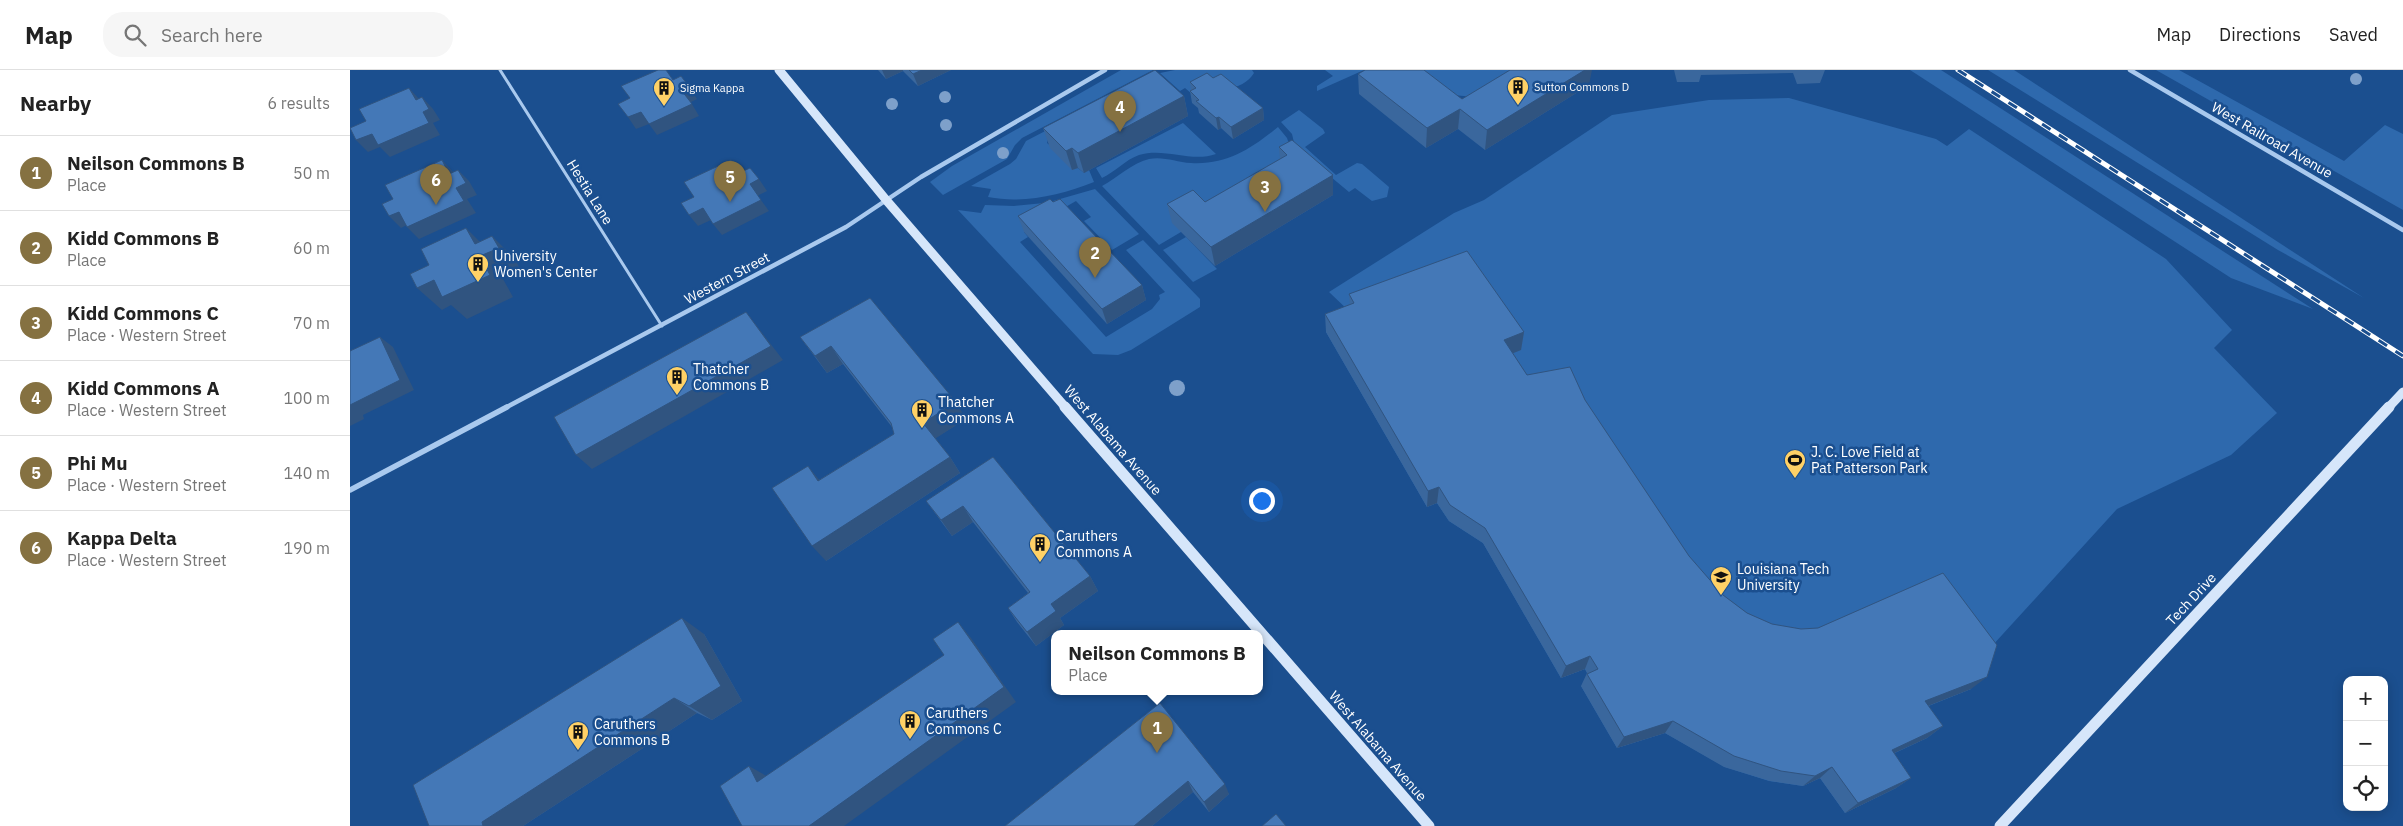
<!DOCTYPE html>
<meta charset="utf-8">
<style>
body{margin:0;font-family:"IBM Plex Sans",sans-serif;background:#f6f6f6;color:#222}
.controls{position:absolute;right:15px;bottom:15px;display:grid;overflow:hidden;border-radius:10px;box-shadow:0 2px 12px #0003}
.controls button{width:45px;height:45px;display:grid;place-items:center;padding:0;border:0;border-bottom:1px solid #e0e0e0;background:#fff;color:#222;font:25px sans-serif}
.you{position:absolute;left:911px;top:430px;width:18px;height:18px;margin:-12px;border:4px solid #fff;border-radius:50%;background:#1a73e8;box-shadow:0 0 0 8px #1a73e833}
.badge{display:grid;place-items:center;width:32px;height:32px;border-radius:50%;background:#857141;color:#fff;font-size:16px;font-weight:700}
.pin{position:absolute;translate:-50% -41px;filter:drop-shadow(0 1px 2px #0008)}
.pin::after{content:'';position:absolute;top:26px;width:18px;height:15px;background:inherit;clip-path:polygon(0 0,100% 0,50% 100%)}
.popup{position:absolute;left:701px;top:560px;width:212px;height:65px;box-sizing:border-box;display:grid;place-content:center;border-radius:10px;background:#fff;filter:drop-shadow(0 1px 4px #0005);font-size:16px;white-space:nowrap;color:#767676}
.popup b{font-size:19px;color:#222}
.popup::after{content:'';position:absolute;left:50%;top:100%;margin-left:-10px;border:10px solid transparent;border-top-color:#fff}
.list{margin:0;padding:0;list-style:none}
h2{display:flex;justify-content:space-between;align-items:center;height:65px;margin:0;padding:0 20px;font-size:21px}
h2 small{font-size:16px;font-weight:400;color:#767676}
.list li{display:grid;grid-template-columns:32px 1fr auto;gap:15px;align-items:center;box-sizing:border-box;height:75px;padding:0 20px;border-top:1px solid #e0e0e0}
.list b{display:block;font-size:19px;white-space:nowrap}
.list p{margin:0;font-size:16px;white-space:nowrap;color:#767676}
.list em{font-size:16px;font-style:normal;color:#767676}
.icon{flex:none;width:28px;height:28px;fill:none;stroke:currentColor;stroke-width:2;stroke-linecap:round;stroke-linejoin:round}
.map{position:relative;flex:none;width:2053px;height:756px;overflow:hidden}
header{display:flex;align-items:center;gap:30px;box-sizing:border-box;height:70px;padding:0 25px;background:#fff;border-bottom:1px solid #e0e0e0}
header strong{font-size:24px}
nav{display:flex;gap:28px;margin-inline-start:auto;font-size:18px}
.search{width:350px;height:45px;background:#f6f6f6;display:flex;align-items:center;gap:12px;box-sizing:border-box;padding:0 18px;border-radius:20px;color:#767676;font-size:19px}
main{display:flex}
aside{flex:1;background:#fff}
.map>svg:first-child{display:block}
</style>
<header>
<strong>Map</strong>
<div class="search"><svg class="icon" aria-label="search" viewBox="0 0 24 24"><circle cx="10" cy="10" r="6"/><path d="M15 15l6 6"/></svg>Search here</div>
<nav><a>Map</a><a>Directions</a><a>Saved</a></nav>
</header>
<main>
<aside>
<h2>Nearby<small>6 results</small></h2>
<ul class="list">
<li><span class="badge">1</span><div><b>Neilson Commons B</b><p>Place</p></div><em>50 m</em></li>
<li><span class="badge">2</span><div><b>Kidd Commons B</b><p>Place</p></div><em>60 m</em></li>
<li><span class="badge">3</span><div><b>Kidd Commons C</b><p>Place · Western Street</p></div><em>70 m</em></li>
<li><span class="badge">4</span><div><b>Kidd Commons A</b><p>Place · Western Street</p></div><em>100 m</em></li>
<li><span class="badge">5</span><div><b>Phi Mu</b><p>Place · Western Street</p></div><em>140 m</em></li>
<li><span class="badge">6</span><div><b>Kappa Delta</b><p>Place · Western Street</p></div><em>190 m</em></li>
</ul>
</aside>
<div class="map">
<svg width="2053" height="756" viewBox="0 0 2053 756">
<rect width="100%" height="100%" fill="#1b4f8f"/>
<g fill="#2e69ad">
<polygon points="771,0 803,0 672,68 665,75 657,89 593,125 580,112 602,96"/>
<path d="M825,0H902L904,3C893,22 861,21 842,24L835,18L830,21L810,3Z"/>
<polygon points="975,0 1014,0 967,21 967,16 983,6"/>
<polygon points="1062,0 1170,0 1124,27 1103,25"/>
<polygon points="1560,0 1591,0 1963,239 1881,208"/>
<polygon points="1638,0 1664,0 2014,228 1928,180"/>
<polygon points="1806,0 1829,0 1994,91 2035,55 2053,64 2053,140"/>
<polygon points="1439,28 1586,69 1597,76 1619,59 1816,189 1882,260 1864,278 1927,343 1881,385 1767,439 1631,588 1621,619 1561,643 1577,668 1528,691 1546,718 1495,743 1470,708 1453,716 1419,711 1375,697 1315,663 1267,678 1231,616 1242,612 1235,599 1211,608 1133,473 1099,451 1087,433 1077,437 976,262 1000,242 979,222 1104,143 1134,130 1262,45 1359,30"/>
<polygon points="949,40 973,59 975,63 955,77 986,105 1007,93 1012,94 1039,117 1037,127 1022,131 1005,118 999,122 945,77 942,64 931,52"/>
<path d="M833,53L866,84C841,93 815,77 789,85C775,90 765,102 752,108L746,98Z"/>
<path d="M928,57L937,68L942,83L831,162L809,175L752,116C767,108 782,93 799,89C813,86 826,92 841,93C877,95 901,79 928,57Z"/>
<path d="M701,58L697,73L734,103L739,100L744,112C711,125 674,134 638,127L641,119L621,116L660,94L666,89L676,71Z"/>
<polygon points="745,119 789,164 762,180 734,151 741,147 726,131 712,139 703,131"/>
<polygon points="694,133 705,144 674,162 678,167 670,172 756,267 802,239 810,229 809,225 815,222 776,180 793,170 850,229 850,237 781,280 768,285 743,284 608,140 631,143 635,135 664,136"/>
<polygon points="836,167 867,199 843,212 813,180"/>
</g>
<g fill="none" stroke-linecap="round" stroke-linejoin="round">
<polyline stroke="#a9c9ee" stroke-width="3" points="150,0 312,256"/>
<g stroke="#a9c9ee" stroke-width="4.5">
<polyline points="1780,0 2053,160"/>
<polyline points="155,338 496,157 571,107 755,0"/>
</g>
<polyline stroke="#a9c9ee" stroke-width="5.5" points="0,420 157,337"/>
<g stroke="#d6e6fa" stroke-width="9">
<polyline points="429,0 537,131 716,338"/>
<polyline points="2038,338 2053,322"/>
</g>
<g stroke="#d6e6fa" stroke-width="11">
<polyline points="715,337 1079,756"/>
<polyline points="1650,756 2039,337"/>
</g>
<g stroke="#fff" stroke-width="5">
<polyline id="rail" points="1608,0 2053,286"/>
</g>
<use href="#rail" stroke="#1b4f8f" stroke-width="3" stroke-dasharray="10" stroke-linecap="butt"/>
</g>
<g fill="#7ea0ca">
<circle cx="2006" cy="9" r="6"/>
<circle cx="595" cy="27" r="6"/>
<circle cx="542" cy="34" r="6"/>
<circle cx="596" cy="55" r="6"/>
<circle cx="653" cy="83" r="6"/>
<circle cx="827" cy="318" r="8"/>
</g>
<g fill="#3a679d">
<polygon points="528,0 601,0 568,16 553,1 536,9"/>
<polygon points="1324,0 1475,0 1470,13 1447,14 1443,3 1351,5 1349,12 1327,12"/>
<polygon points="1008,4 1112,29 1239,15 1135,80 1108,59 1076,78 1009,24"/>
<polygon points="863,8 913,38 914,50 883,69 871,58 868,60 849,43 848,38 842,33 840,21 841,20 840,12"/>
<polygon points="834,26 838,46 734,103 728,98 722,100 700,78 693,58"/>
<polygon points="929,77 983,125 865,196 822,153 817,134 855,132 930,89"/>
<polygon points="668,146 792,215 796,230 757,254 674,162"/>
<polygon points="999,224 1174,262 1171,280 1163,283 1177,305 1235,330 1339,486 1373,525 1397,543 1422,554 1621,619 1578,636 1593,656 1577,668 1544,683 1561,708 1546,718 1495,743 1470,708 1453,716 1420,711 1374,697 1315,663 1267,678 1231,616 1237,603 1235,599 1211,608 1133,473 1099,451 1087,433 1077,437 976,262 975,244 1000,235"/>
<polygon points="520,228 616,349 585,368 600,387 610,403 476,491 469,410 544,364 542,357 493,294 477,303 450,267"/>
<polygon points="643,387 740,506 748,521 710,548 714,555 686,576 667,552 658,538 678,523 623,452 602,466 576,431"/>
<polygon points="354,564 392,631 362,650 347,643 173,756 79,756"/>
<polygon points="810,633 879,724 859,742 843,722 802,756 655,756"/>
</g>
<g fill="#305480">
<polygon points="532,0 553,0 553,1 536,9"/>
<polygon points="572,0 601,0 568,16 563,4"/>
<polygon points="1235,0 1242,0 1239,15 1135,80 1137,60"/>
<polygon points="59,18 70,30 72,27 83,39 90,50 83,53 90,65 40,87 30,77 18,82 6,70 66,30"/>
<polygon points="340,18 347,29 339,33 332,21"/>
<polygon points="834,26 838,46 734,103 728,83"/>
<polygon points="342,34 349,46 307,65 299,54"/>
<polygon points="913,38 914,50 883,69 881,57"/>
<polygon points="1110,39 1108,59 1076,78 1077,58"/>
<polygon points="291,42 299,54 286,59 278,47"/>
<polygon points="869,47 871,58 868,60 866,48"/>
<polygon points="722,78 728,98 722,100 716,81"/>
<polygon points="92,90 103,102 99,104"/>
<polygon points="108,100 119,111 127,125 117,129 126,143 69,169 57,157 106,118"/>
<polygon points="983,105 983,125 865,196 861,177"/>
<polygon points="409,109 417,121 407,126 400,114"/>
<polygon points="411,130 419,141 372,165 363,154"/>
<polygon points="353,138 361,150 348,156 339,145"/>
<polygon points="49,142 61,153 51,158 39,146"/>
<polygon points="116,158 140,182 142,166 165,189 171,201 153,209 163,227 117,249 101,235 92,240 67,218 130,186"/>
<polygon points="792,215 796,230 757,254 752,239"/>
<polygon points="396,242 433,290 242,399 226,385"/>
<polygon points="1174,262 1171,280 1151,288 1154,270"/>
<polygon points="30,267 43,277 64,320 13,345 14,349 0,356 0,335"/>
<polygon points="481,276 493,294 477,303 465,286"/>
<polygon points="606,332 616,349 583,370 573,353"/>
<polygon points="600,387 610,403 476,491 462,476"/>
<polygon points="458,396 471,412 468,411"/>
<polygon points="1089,417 1087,433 1077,437 1078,421"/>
<polygon points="613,436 623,452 602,466 591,450"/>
<polygon points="740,506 748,521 710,548 714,555 686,576 677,562 701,534"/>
<polygon points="332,548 354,564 392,631 362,650 339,636"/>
<polygon points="608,552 621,568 666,632 494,756 459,756 654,617"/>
<polygon points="1240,586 1235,599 1211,608 1216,596"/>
<polygon points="1637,607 1621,619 1560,643 1575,631"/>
<polygon points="324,628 347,643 173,756 133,756 132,752"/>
<polygon points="1323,651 1315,663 1267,678 1274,667"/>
<polygon points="1593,656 1577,668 1527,691 1542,680"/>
<polygon points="399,696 420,708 407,712"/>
<polygon points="1482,697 1470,708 1453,716 1465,706"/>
<polygon points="1561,708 1546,718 1495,743 1508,733"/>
<polygon points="838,711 843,722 802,756 784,756"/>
<polygon points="875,714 879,724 859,742 854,732"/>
</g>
<g fill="#4478b7" stroke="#305480">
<polygon points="308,0 316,0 323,10 331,6 340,18 332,21 342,34 299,54 291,42 278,47 268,34 280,28 271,16"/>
<polygon points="559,0 572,0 563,4"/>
<polygon points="805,0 834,26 728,83 722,78 716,81 693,58"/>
<polygon points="1015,0 1074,0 1112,29 1160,0 1235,0 1137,60 1110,39 1077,58 1008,4"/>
<polygon points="857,3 863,8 871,4 913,38 881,57 869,47 866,48 846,31 849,30 840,21 846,18 840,12"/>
<polygon points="59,18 66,30 72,27 79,39 73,42 79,53 28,75 22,64 6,70 0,58 16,51 9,39"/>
<polygon points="942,70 983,105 861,177 817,134 843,120 855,132 937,85 929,77"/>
<polygon points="92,90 99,104 108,100 116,113 106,118 114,131 57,157 49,142 39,146 32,134 43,129 35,115"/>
<polygon points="381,90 391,102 400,98 409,109 400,114 411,130 363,154 353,138 339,145 331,133 344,127 334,112"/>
<polygon points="700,129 703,132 710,129 792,215 752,239 668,146"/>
<polygon points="116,158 125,174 142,166 149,178 130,186 140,205 92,227 84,210 67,218 60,204 79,195 71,179"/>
<polygon points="1117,181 1174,262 1154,270 1177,305 1220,297 1235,330 1339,486 1373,525 1397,543 1422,554 1451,559 1468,558 1593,503 1647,575 1637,607 1575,631 1593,656 1542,680 1561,708 1508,733 1482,697 1465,706 1431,701 1384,686 1323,651 1274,667 1237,604 1248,599 1240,586 1216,596 1135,458 1100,435 1089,417 1078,421 975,244 1004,233 999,224"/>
<polygon points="520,228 606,332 573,353 600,387 462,476 422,418 458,396 468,411 544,364 541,353 481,276 465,286 450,267"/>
<polygon points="396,242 421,276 226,385 204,347"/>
<polygon points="30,267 50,310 0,335 0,281"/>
<polygon points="643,387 740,506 701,534 706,541 677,562 658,538 680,522 613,436 591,450 576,431"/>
<polygon points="332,548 371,616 339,636 324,628 132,752 133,756 79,756 63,715"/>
<polygon points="608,552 654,617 459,756 392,756 370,716 399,696 407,712 594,585 583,569"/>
<polygon points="810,633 875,714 854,732 838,711 784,756 655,756"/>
<polygon points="926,744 936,756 912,756"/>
</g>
<defs>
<g id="building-pin" transform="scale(1.125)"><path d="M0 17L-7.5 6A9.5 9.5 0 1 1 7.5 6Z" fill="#ffd166" stroke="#1b4f8f"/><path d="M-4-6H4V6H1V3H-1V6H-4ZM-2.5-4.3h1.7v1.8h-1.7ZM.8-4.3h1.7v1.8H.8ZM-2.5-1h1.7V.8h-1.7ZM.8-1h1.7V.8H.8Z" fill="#111"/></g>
<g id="stadium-pin" transform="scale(1.125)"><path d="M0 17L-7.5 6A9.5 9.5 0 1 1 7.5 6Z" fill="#ffd166" stroke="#1b4f8f"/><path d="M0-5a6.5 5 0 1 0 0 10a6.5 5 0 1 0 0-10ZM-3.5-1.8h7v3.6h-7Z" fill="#111"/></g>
<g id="university-pin" transform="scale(1.125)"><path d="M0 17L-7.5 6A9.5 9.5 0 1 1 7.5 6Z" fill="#ffd166" stroke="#1b4f8f"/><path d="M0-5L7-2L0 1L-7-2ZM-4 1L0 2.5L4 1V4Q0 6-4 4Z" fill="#111"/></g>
</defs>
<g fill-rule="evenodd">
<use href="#building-pin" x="1168" y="17"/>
<use href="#building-pin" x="314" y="18"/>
<use href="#building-pin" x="128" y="194"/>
<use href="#building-pin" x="327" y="307"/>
<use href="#building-pin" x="572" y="340"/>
<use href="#stadium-pin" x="1445" y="390"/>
<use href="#building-pin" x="690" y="474"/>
<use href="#university-pin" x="1371" y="507"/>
<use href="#building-pin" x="560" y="651"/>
<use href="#building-pin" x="228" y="662"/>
</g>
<g text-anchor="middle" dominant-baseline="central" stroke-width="5" stroke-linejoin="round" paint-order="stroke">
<g font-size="11" fill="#fff" stroke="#1b4f8f" text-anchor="start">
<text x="1184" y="17">Sutton Commons D</text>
<text x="330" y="18">Sigma Kappa</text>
</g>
<g font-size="14" fill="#fff" stroke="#1b4f8f">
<text transform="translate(1922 70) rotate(30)">West Railroad Avenue</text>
<text transform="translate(240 122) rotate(58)">Hestia Lane</text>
<text transform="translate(377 208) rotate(-28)">Western Street</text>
<text transform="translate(763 370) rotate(49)">West Alabama Avenue</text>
<text transform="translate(1841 529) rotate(-47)">Tech Drive</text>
<text transform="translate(1028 676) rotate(49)">West Alabama Avenue</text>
</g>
<g font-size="14" fill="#fff" stroke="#1b4f8f" text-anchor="start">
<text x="144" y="186">University<tspan x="144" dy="16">Women's Center</tspan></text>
<text x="343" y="299">Thatcher<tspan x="343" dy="16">Commons B</tspan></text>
<text x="588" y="332">Thatcher<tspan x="588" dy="16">Commons A</tspan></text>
<text x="1461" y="382">J. C. Love Field at<tspan x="1461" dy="16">Pat Patterson Park</tspan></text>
<text x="706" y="466">Caruthers<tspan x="706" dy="16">Commons A</tspan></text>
<text x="1387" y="499">Louisiana Tech<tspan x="1387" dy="16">University</tspan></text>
<text x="576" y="643">Caruthers<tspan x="576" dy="16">Commons C</tspan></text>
<text x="244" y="654">Caruthers<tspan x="244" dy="16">Commons B</tspan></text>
</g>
</g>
</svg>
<div class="controls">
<button>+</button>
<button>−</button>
<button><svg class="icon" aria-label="locate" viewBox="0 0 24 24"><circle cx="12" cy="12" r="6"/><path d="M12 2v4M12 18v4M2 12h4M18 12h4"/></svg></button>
</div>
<div class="you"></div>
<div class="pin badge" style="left:807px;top:683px">1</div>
<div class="popup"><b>Neilson Commons B</b>Place</div>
<div class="pin badge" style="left:745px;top:208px">2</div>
<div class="pin badge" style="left:915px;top:142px">3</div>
<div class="pin badge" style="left:770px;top:62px">4</div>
<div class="pin badge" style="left:380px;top:132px">5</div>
<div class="pin badge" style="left:86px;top:135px">6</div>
</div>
</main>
